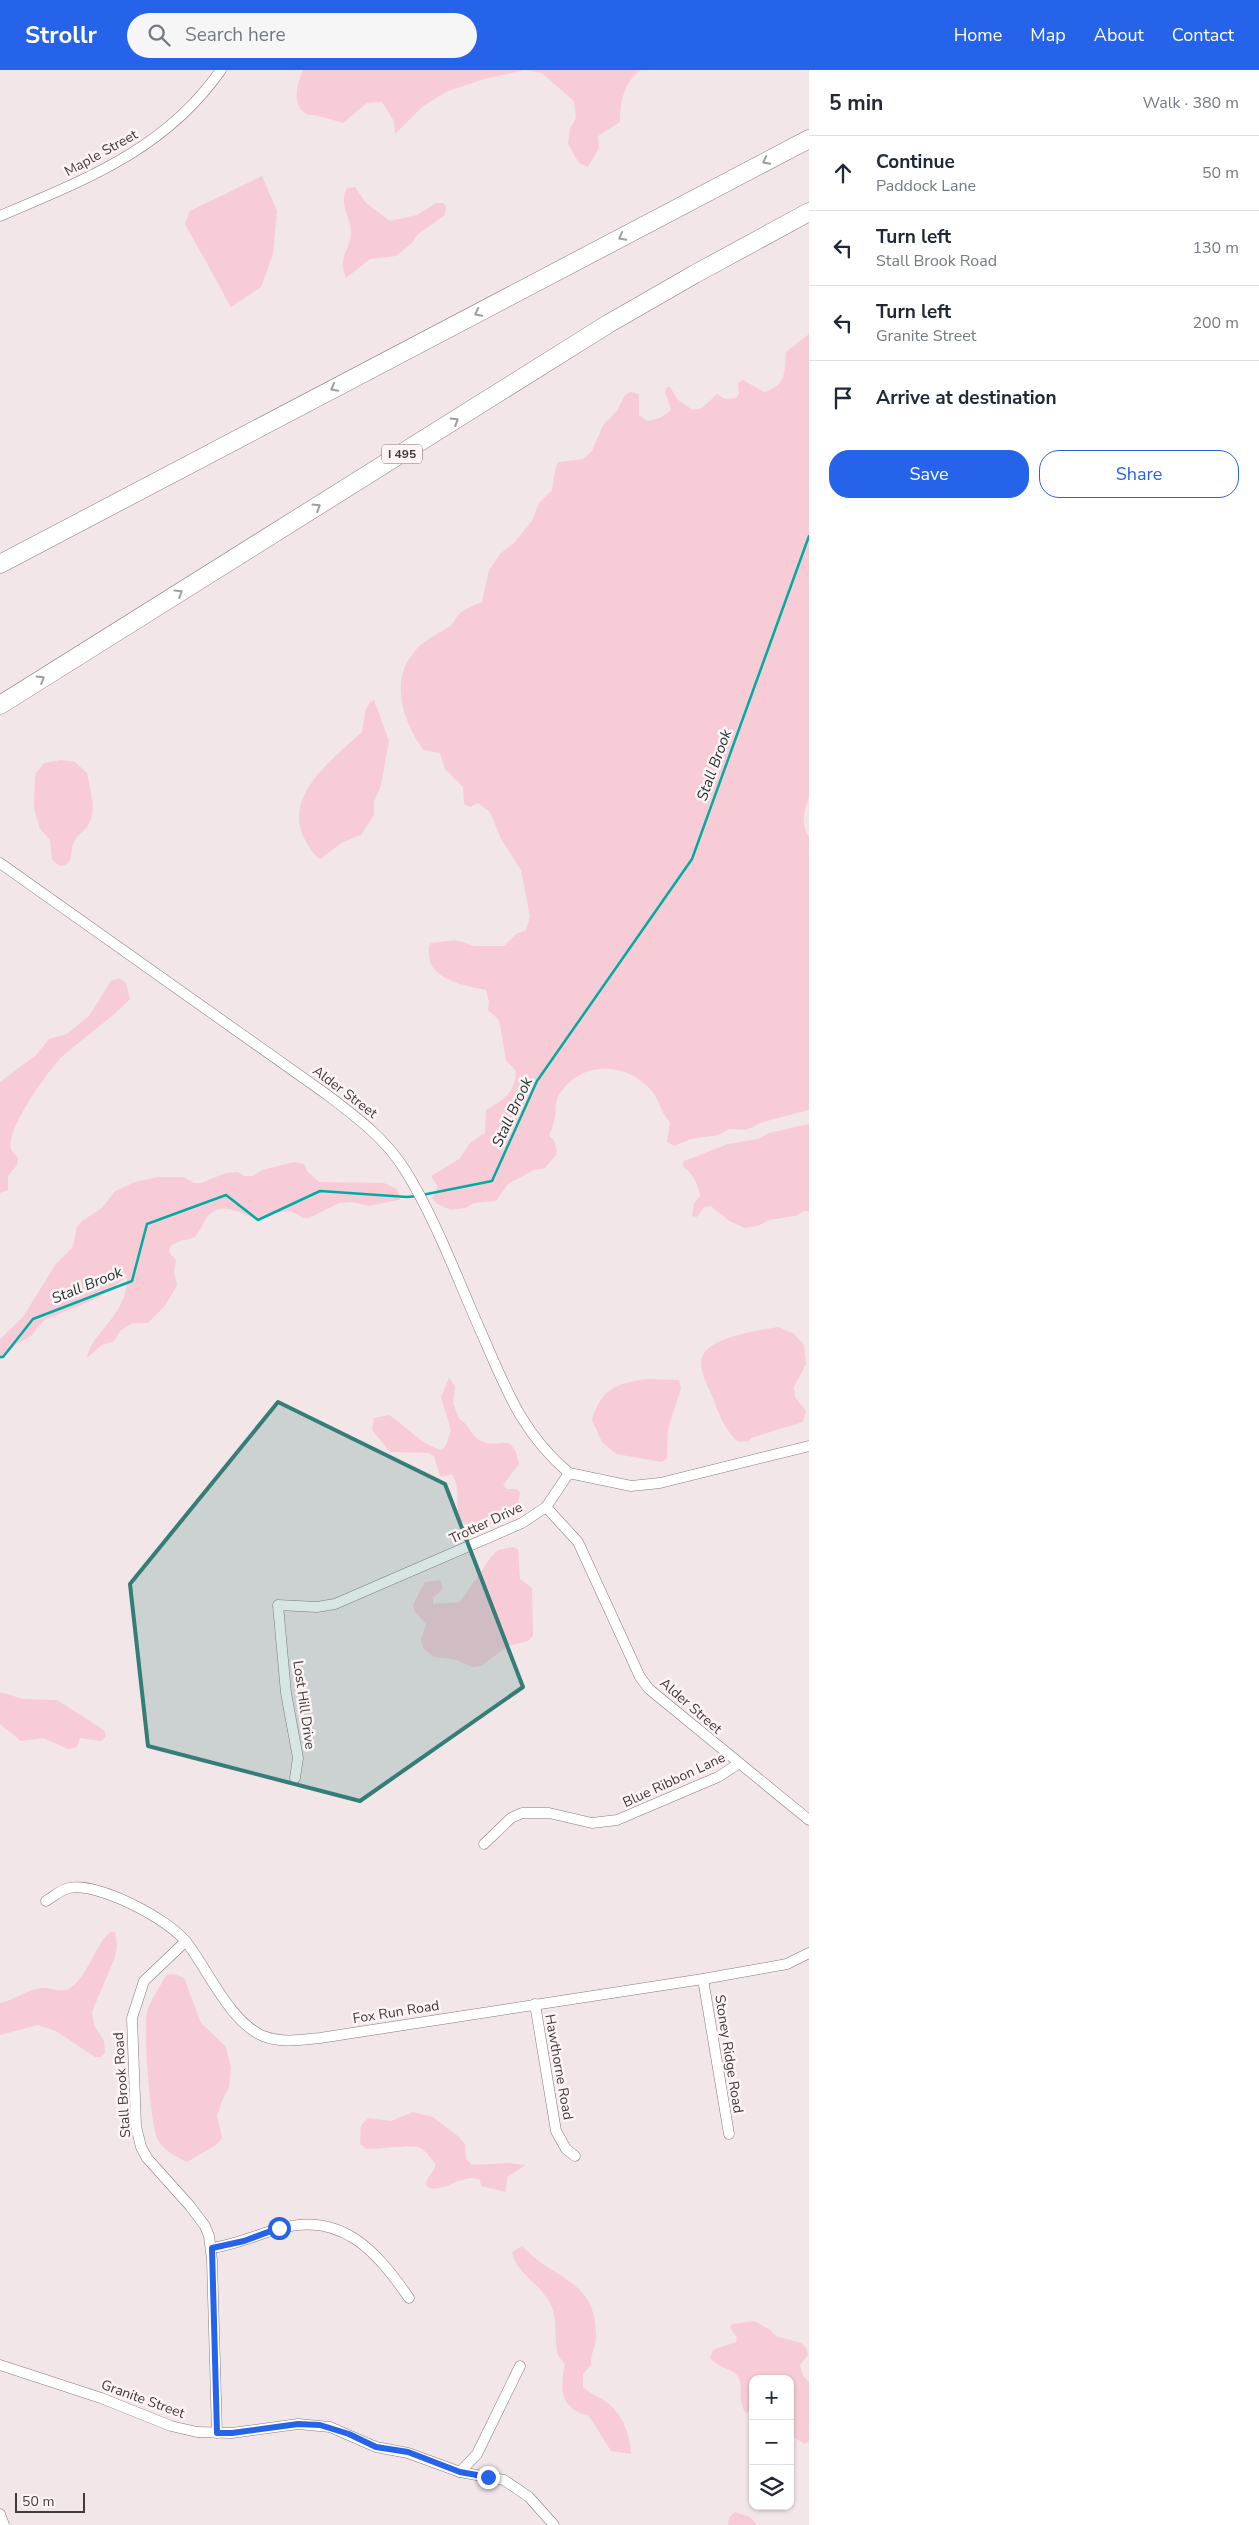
<!DOCTYPE html>
<meta charset="utf-8">
<style>
body{margin:0;font-family:"Nunito Sans",sans-serif;background:#f6f6f7;color:#1f2937}
.controls{position:absolute;right:15px;bottom:15px;display:grid;overflow:hidden;border-radius:10px;box-shadow:0 1px 4px #0004}
.controls button{width:45px;height:45px;display:grid;place-items:center;padding:0;border:0;border-bottom:1px solid #e0e1e3;background:#fff;color:#1f2937;font:25px sans-serif}
.scale{position:absolute;left:15px;bottom:12px;width:70px;box-sizing:border-box;padding-left:5px;border:2px solid #403b3c;border-top:0;font-size:14px;line-height:18px;white-space:nowrap;color:#403b3c;-webkit-text-stroke:4px #fef4f6;paint-order:stroke}
.stop{position:absolute;width:15px;height:15px;margin:-11px;border:4px solid #2563eb;border-radius:50%;background:#fff}
.stop.end{background:#2563eb;border-color:#fff;box-shadow:0 1px 5px #0008}
.list{margin:0;padding:0;list-style:none}
h2{display:flex;justify-content:space-between;align-items:center;height:65px;margin:0;padding:0 20px;font-size:21px}
h2 small{font-size:16px;font-weight:400;color:#747a83}
.list li{display:grid;grid-template-columns:32px 1fr auto;gap:15px;align-items:center;box-sizing:border-box;height:75px;padding:0 20px;border-top:1px solid #e0e1e3}
.list b{display:block;font-size:19px;white-space:nowrap}
.list p{margin:0;font-size:16px;white-space:nowrap;color:#747a83}
.list em{font-size:16px;font-style:normal;color:#747a83}
.actions{display:flex;gap:10px;padding:15px 20px}
.actions a{flex:1;padding:11px 0;border:1px solid #2563eb;border-radius:20px;text-align:center;font-size:18px;color:#2563eb}
.actions .main{background:#2563eb;color:#fff}
.icon{flex:none;width:28px;height:28px;fill:none;stroke:currentColor;stroke-width:2;stroke-linecap:round;stroke-linejoin:round}
.map{position:relative;flex:none;width:809px;height:2455px;overflow:hidden}
header{display:flex;align-items:center;gap:30px;box-sizing:border-box;height:70px;padding:0 25px;background:#2563eb;color:#fff}
header strong{font-size:24px}
nav{display:flex;gap:28px;margin-inline-start:auto;font-size:18px}
.search{width:350px;height:45px;background:#f6f6f7;display:flex;align-items:center;gap:12px;box-sizing:border-box;padding:0 18px;border-radius:28px;color:#747a83;font-size:19px}
main{display:flex}
aside{flex:1;background:#fff}
.map>svg:first-child{display:block}
</style>
<header>
<strong>Strollr</strong>
<div class="search"><svg class="icon" aria-label="search" viewBox="0 0 24 24"><circle cx="10" cy="10" r="6"/><path d="M15 15l6 6"/></svg>Search here</div>
<nav><a>Home</a><a>Map</a><a>About</a><a>Contact</a></nav>
</header>
<main>
<div class="map">
<svg width="809" height="2455" viewBox="0 0 809 2455">
<rect width="100%" height="100%" fill="#f2e6e9"/>
<g fill="#f7ccd6">
<path d="M303,0H525L484,9L448,21L423,36L395,64L394,51L382,32L367,33L343,53C333,50 324,47 313,45C311,45 307,45 305,43C291,34 298,12 303,0Z"/>
<path d="M525,0H641C624,11 620,32 620,52L598,66L599,78L588,97L579,93L568,74L570,59L576,48L574,31L542,3Z"/>
<polygon points="262,106 277,141 273,184 261,217 231,237 185,154 190,141"/>
<path d="M355,117L365,132L390,151L417,145L436,133H443L446,136L445,145L417,165L412,173L396,186L370,189L346,208C337,188 350,180 351,163C351,146 338,135 347,118Z"/>
<path d="M809,264V727C804,741 800,754 809,767V1040L763,1052L746,1060L729,1059L718,1065L691,1069L674,1076L667,1072L670,1052C660,1043 660,1030 651,1020C625,991 580,991 559,1025C554,1032 557,1043 554,1051C553,1056 551,1061 549,1065L555,1072L557,1084L545,1098L534,1100L508,1114L496,1131L474,1133L465,1138L451,1140L437,1134L432,1128L438,1117L431,1106L459,1089L471,1072L485,1063L486,1040C504,1029 515,1024 516,1001L506,990L499,950L488,940L489,932L486,920C466,916 429,910 429,884C429,879 428,877 431,873L456,870L474,876H504L516,864L526,860L530,847L521,800L501,769L490,742L478,733L470,737L464,734L463,717L445,699L440,683L423,680C404,652 388,611 415,581C424,570 437,564 449,557C454,554 456,546 461,542C467,538 475,535 482,532L489,500L501,483L514,473L532,451L539,433L552,420L556,396L559,392L583,389L592,381L603,355L617,341L625,325L631,322L639,324V345L647,351C655,350 666,347 671,339L665,322L667,317H670L678,330L693,340L702,338L717,324L725,329L736,328L739,324L738,313L743,310L764,322C787,315 784,303 786,282Z"/>
<path d="M374,630L389,671L381,715L374,732V745L361,765L343,772L320,789C312,783 309,777 304,768C283,725 334,688 362,662L365,642L370,632Z"/>
<path d="M61,690L75,692L87,703C90,719 98,742 87,757C83,762 76,766 74,772C69,782 75,795 60,796L52,790L50,770L40,759L34,738L35,704L44,693Z"/>
<path d="M119,908L126,913L130,929C110,950 87,965 65,984C51,996 5,1060 11,1079C12,1082 16,1085 18,1088L17,1095L8,1106V1120L0,1123V1012L36,985L49,969L67,964L89,946L111,911Z"/>
<path d="M809,1054V1141H804L795,1146L769,1150L758,1156L744,1158L728,1150L711,1136L704,1137L697,1147L692,1146L694,1133L700,1126C698,1113 693,1104 682,1095L684,1091L728,1074L758,1069L769,1063Z"/>
<path d="M294,1092L304,1094L307,1101L319,1112L384,1113L397,1119L400,1128L398,1130L369,1136L352,1132L339,1133L309,1148H303L291,1141L273,1143L259,1150C243,1145 221,1129 207,1147C203,1153 200,1161 195,1167C188,1170 163,1172 171,1185C173,1187 175,1188 176,1190L174,1201L177,1215L165,1236L148,1253H133L121,1260L114,1271L102,1275L87,1288C92,1260 127,1247 127,1208H125L98,1228L44,1250L31,1266L17,1274L0,1290V1269L23,1247L55,1195L73,1177L77,1157L82,1151L102,1138L115,1121L135,1112L158,1107H183L194,1113H201L226,1103L238,1102L244,1106H253L262,1100Z"/>
<path d="M778,1257L793,1263L804,1275L806,1294L794,1317L795,1327L806,1341L803,1352L751,1368L749,1371L738,1372C724,1359 719,1344 712,1326C707,1314 697,1297 703,1285C712,1267 760,1260 778,1257Z"/>
<path d="M449,1308L455,1316L453,1333L459,1349C469,1354 469,1362 478,1369C498,1383 512,1357 519,1394L503,1415L507,1419H516L520,1422L518,1437L514,1442L478,1459H471L458,1449C456,1435 461,1415 451,1404L443,1407L440,1406L434,1386L428,1383L390,1382L372,1360L374,1348L389,1345C407,1356 419,1374 442,1380L446,1375L451,1360L441,1327Z"/>
<path d="M648,1309L679,1310L681,1318L668,1359L667,1388L662,1392L616,1384L602,1372L592,1350C601,1318 618,1313 648,1309Z"/>
<polygon points="513,1477 518,1479 520,1509 532,1518 533,1566 528,1571 508,1576 481,1596 472,1597 454,1589 434,1587 423,1578 421,1570 426,1554 415,1542 413,1535 425,1512 440,1510 443,1519 433,1528 433,1534 460,1532 491,1487 498,1480"/>
<polygon points="0,1622 23,1629 57,1630 104,1660 106,1666 101,1671 80,1668 77,1677 68,1679 43,1668 21,1671 0,1654"/>
<path d="M110,1862H115L117,1875L115,1887L92,1942L94,1955L104,1971L105,1983L101,1987H95L56,1961L38,1955L0,1965V1933C14,1930 25,1921 40,1918C52,1916 61,1926 73,1916C90,1901 94,1877 110,1862Z"/>
<path d="M174,1904L184,1908L201,1953L226,1977L231,1998L229,2018L223,2028L217,2046L222,2068L216,2075L187,2092C176,2086 166,2082 159,2072C150,2059 143,1959 147,1942C150,1930 161,1916 166,1905Z"/>
<path d="M413,2042L433,2047L459,2067L465,2074L466,2089L472,2095L508,2093L526,2095L507,2107L506,2122L481,2116L480,2110C464,2102 448,2122 429,2118L426,2115C426,2106 436,2102 435,2093C430,2088 425,2079 418,2077C414,2075 375,2079 366,2079L360,2074L361,2056L368,2048L391,2051Z"/>
<path d="M522,2176C529,2182 537,2191 546,2196C575,2215 595,2223 596,2264C597,2275 590,2284 591,2295L583,2304V2317C591,2325 601,2327 609,2334C624,2347 630,2365 631,2384L611,2381L589,2346C561,2338 559,2322 565,2295C563,2290 558,2288 557,2282C554,2264 559,2245 547,2228C536,2212 517,2203 512,2182Z"/>
<path d="M754,2251L769,2259L776,2266L801,2273L806,2278L808,2285L800,2295L803,2306L809,2312V2371L805,2374L790,2365V2309H753L752,2339L746,2343C735,2328 745,2314 737,2305C732,2299 718,2298 710,2288L713,2280L736,2272L737,2268L730,2258L732,2254Z"/>
<polygon points="735,2442 750,2447 757,2455 728,2455 729,2448"/>
</g>
<g fill="none" stroke-linecap="round" stroke-linejoin="round">
<g stroke="#00aba2" stroke-width="2.5">
<polyline points="422,1125 492,1111 537,1011 692,789 809,466"/>
<polyline points="0,1287 3,1287 33,1249 132,1211 147,1154 226,1125 258,1150 320,1121 407,1127 417,1126"/>
</g>
<g stroke="#867b7d" stroke-width="11">
<g id="minor">
<path d="M0,146C86,109 165,80 221,0"/>
<path d="M0,793L326,1024C355,1046 385,1068 405,1100C437,1151 460,1216 485,1271C508,1324 524,1365 569,1403"/>
<polyline points="546,1437 578,1472 640,1607 649,1619 809,1750"/>
<polyline points="295,1708 298,1688 286,1623 278,1535 317,1537 335,1534 522,1453 546,1437 569,1403 631,1416 660,1413 809,1376"/>
<polyline points="484,1774 511,1748 522,1743 549,1743 592,1753 617,1750 718,1707 738,1694"/>
<path d="M46,1831C53,1827 60,1820 69,1818C98,1812 169,1849 187,1873C208,1900 230,1952 263,1966C281,1973 301,1970 320,1968L703,1909L787,1894L809,1883"/>
<polyline points="186,1871 144,1911 132,1948 136,2056 141,2077 147,2088 190,2136 205,2156 209,2166 212,2190 217,2363"/>
<polyline points="703,1909 729,2064"/>
<polyline points="535,1934 556,2061 566,2079 575,2086"/>
<path d="M212,2178C235,2175 256,2165 278,2159C342,2140 377,2182 409,2228"/>
<polyline points="0,2295 101,2328 171,2356 197,2362 232,2363 298,2354 330,2357 376,2377 408,2383 460,2402 504,2410 529,2427 554,2455"/>
<polyline points="460,2402 477,2384 520,2296"/>
<polyline points="0,2444 4,2455"/>
</g>
</g>
<g stroke="#867b7d" stroke-width="19">
<g id="motorway">
<polyline points="0,494 809,69"/>
<polyline points="0,635 608,254 695,204 809,142"/>
</g>
</g>
<use href="#minor" stroke="#fff" stroke-width="10"/>
<use href="#motorway" stroke="#fff" stroke-width="18"/>
</g>
<defs><path id="oneway-chevron" d="M-2-3.5L2.5 0L-2 3.5" fill="none" stroke-width="1.6" stroke-linecap="round" stroke-linejoin="round" transform="scale(1.25)"/></defs>
<g stroke="#a09d9e">
<use href="#oneway-chevron" transform="translate(766 91) rotate(153)"/>
<use href="#oneway-chevron" transform="translate(622 167) rotate(152)"/>
<use href="#oneway-chevron" transform="translate(478 243) rotate(152)"/>
<use href="#oneway-chevron" transform="translate(334 318) rotate(152)"/>
<use href="#oneway-chevron" transform="translate(455 351) rotate(-32)"/>
<use href="#oneway-chevron" transform="translate(317 437) rotate(-32)"/>
<use href="#oneway-chevron" transform="translate(179 523) rotate(-32)"/>
<use href="#oneway-chevron" transform="translate(41 609) rotate(-32)"/>
</g>
<g fill="none" stroke-linecap="round" stroke-linejoin="round">
<polyline stroke="#2563eb" stroke-width="6" points="279,2158 244,2171 212,2178 217,2363 232,2363 298,2354 320,2355 349,2364 376,2377 408,2382 460,2402 488,2407"/>
</g>
<path fill="#357d77" fill-opacity="0.2" stroke="#357d77" stroke-width="4" stroke-linejoin="round" d="M278,1332L445,1414L523,1617L360,1731L148,1676L130,1514Z"/>
<g text-anchor="middle" dominant-baseline="central" stroke-width="5" stroke-linejoin="round" paint-order="stroke">
<rect fill="#fef4f6" stroke="#797274" stroke-width="1" x="382" y="374.5" width="40" height="19" rx="4"/>
<g font-size="12" font-weight="bold" fill="#403b3c">
<text x="402" y="384">I 495</text>
</g>
<g font-size="14" fill="#403b3c" stroke="#fef4f6">
<text transform="translate(101 83) rotate(-29)">Maple Street</text>
<text transform="translate(345 1022) rotate(37)">Alder Street</text>
<text transform="translate(486 1453) rotate(-25)">Trotter Drive</text>
<text transform="translate(304 1635) rotate(82)">Lost Hill Drive</text>
<text transform="translate(691 1636) rotate(41)">Alder Street</text>
<text transform="translate(674 1710) rotate(-25)">Blue Ribbon Lane</text>
<text transform="translate(396 1942) rotate(-9)">Fox Run Road</text>
<text transform="translate(729 1984) rotate(81)">Stoney Ridge Road</text>
<text transform="translate(559 1997) rotate(80)">Hawthorne Road</text>
<text transform="translate(122 2015) rotate(-94)">Stall Brook Road</text>
<text transform="translate(143 2329) rotate(20)">Granite Street</text>
</g>
<g font-size="15" font-style="italic" fill="#1a312f" stroke="#fef4f6">
<text transform="translate(714 695) rotate(-70)">Stall Brook</text>
<text transform="translate(512 1042) rotate(-65)">Stall Brook</text>
<text transform="translate(87 1215) rotate(-22)">Stall Brook</text>
</g>
</g>
</svg>
<div class="controls">
<button>+</button>
<button>−</button>
<button><svg class="icon" aria-label="layers" viewBox="0 0 24 24"><path d="M12 4l9 5-9 5-9-5zM3 14l9 5 9-5"/></svg></button>
</div>
<div class="scale">50 m</div>
<div class="stop" style="left:279px;top:2158px"></div>
<div class="stop end" style="left:488px;top:2407px"></div>
</div>
<aside>
<h2>5 min<small>Walk · 380 m</small></h2>
<ul class="list">
<li><svg class="icon" aria-label="ahead" viewBox="0 0 24 24"><path d="M12 20V5M6 11l6-6 6 6"/></svg><div><b>Continue</b><p>Paddock Lane</p></div><em>50 m</em></li>
<li><svg class="icon" aria-label="left" viewBox="0 0 24 24"><path d="M17 20v-9H6M10 6l-5 5 5 5"/></svg><div><b>Turn left</b><p>Stall Brook Road</p></div><em>130 m</em></li>
<li><svg class="icon" aria-label="left" viewBox="0 0 24 24"><path d="M17 20v-9H6M10 6l-5 5 5 5"/></svg><div><b>Turn left</b><p>Granite Street</p></div><em>200 m</em></li>
<li><svg class="icon" aria-label="arrive" viewBox="0 0 24 24"><path d="M6 21V4h12l-3 4 3 4H6"/></svg><div><b>Arrive at destination</b></div></li>
</ul>
<div class="actions"><a class="main">Save</a><a>Share</a></div>
</aside>
</main>
